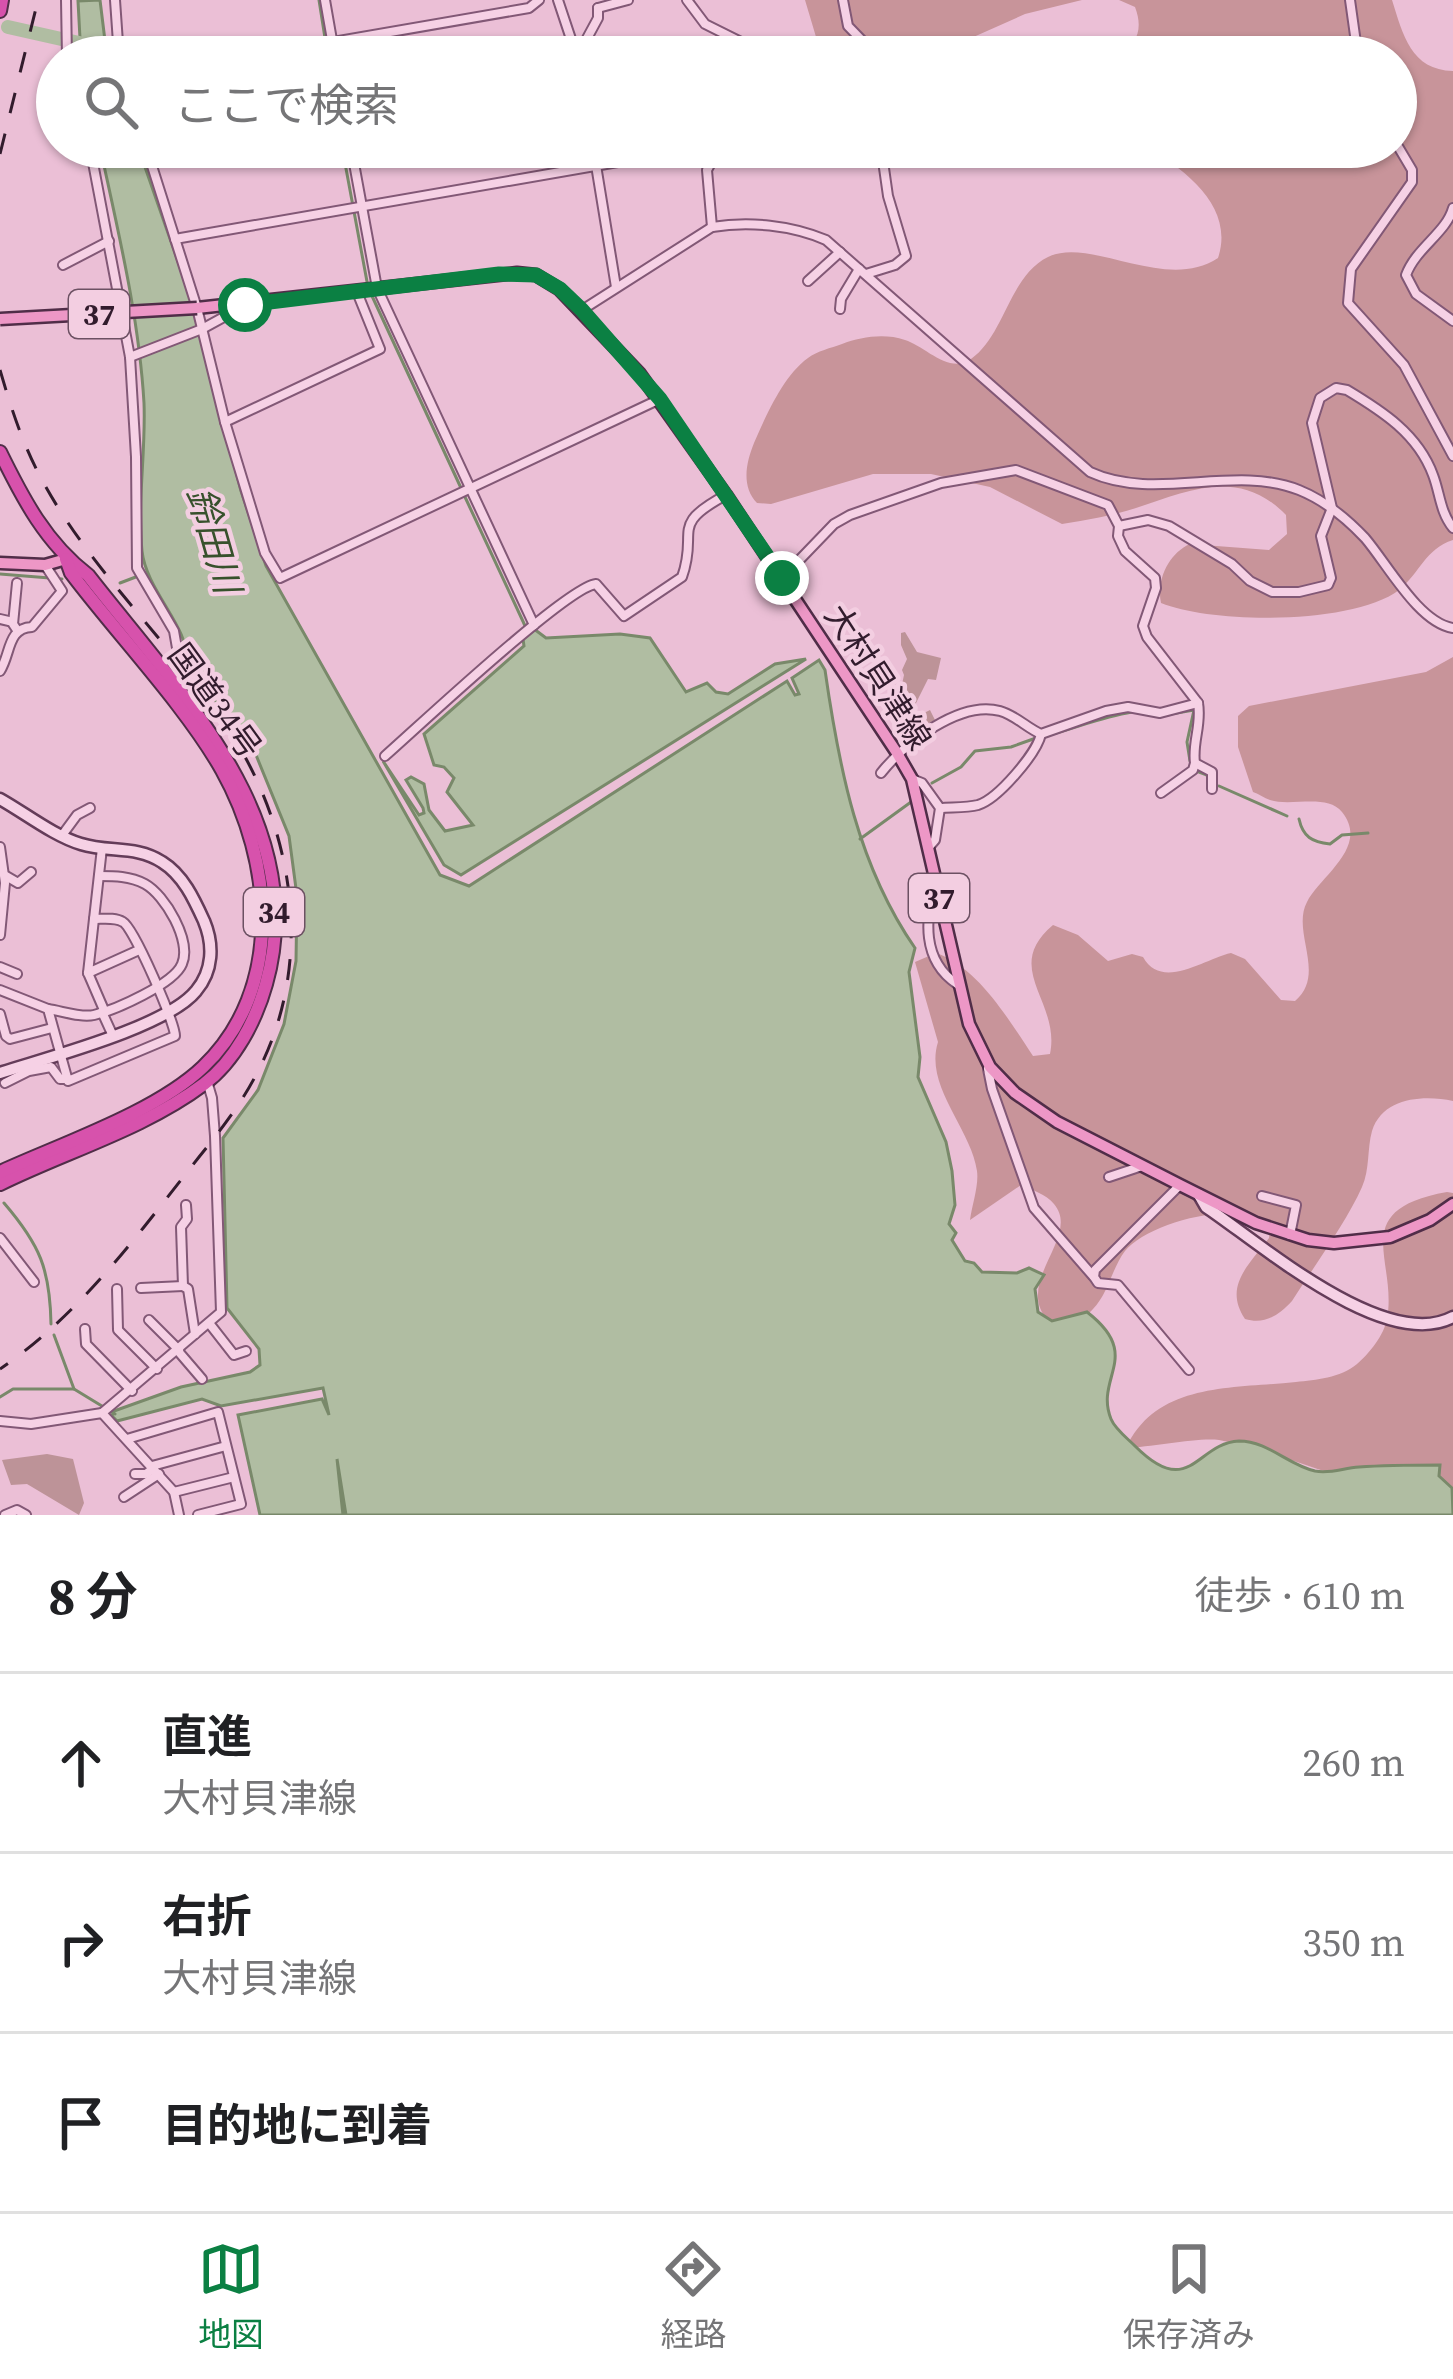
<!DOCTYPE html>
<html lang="ja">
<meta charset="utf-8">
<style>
body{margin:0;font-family:"Source Serif 4","Noto Sans JP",serif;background:#f2f2f2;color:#202124}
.stop{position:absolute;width:36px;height:36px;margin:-27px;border:9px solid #0b8043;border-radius:50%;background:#fff}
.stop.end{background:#0b8043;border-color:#fff;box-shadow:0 3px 12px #0008}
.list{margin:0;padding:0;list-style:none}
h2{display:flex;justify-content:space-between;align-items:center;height:156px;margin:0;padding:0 48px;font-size:51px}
h2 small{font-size:39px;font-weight:400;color:#757577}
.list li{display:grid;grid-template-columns:78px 1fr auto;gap:36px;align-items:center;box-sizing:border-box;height:180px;padding:0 48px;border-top:3px solid #e0e0e0}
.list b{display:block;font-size:45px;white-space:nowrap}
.list p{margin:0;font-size:39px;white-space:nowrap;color:#757577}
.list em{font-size:39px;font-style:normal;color:#757577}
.icon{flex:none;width:66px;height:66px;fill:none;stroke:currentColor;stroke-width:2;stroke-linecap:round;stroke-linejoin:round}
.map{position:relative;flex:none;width:1453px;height:1515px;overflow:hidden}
.search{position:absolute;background:#fff;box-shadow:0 3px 9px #0004;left:36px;right:36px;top:36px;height:132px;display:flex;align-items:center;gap:30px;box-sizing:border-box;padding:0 42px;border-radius:66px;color:#757577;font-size:45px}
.sheet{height:696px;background:#fff}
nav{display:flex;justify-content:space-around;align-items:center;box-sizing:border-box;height:168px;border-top:3px solid #e0e0e0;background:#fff;font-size:33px;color:#757577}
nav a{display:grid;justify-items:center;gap:6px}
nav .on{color:#0b8043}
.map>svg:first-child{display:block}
</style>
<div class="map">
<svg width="1453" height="1515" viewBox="0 0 1453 1515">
<rect width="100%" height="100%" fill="#ebbfd6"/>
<g fill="#c8949a">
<polygon points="805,0 1082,0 1025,14 969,39 941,57 822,57"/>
<path d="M1119,0H1392C1403,35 1411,70 1453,71V540C1425,549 1420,573 1399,590C1353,625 1213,624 1161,603C1156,580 1169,553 1190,544L1269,550L1287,534L1286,515C1239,467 1190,490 1136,508C1112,516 1086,520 1062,524L990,487L931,474H873L771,504L757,503C741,486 746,463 754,443C766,416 783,376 808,358C817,351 831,348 842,344C861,337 884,333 905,340C925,346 949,375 971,359C1005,335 1009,276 1048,257C1090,236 1165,293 1218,258C1235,207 1186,170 1146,147H1396V57H1120C1138,42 1143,28 1135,7Z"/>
<path d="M1453,657V1101C1424,1095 1383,1097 1372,1131C1367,1149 1370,1169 1362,1187C1347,1221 1313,1268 1292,1301C1279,1315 1265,1325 1245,1319C1223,1286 1249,1265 1269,1238L1270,1230C1248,1195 1148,1222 1125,1251C1112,1268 1108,1294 1093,1309C1082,1322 1065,1321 1049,1322C1012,1282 1082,1237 1054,1204C1046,1194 1032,1190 1021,1185L970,1220C972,1205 979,1185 977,1171C971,1128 924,1086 938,1042L915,962L936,953C979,968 1008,1019 1033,1056L1050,1054C1061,1001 1001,969 1053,925L1078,935L1108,961L1132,954L1143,957C1162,991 1204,959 1231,953L1245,959L1281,1000L1295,1001C1327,974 1291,932 1307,902C1320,876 1370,847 1342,812C1327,793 1291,807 1270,800C1264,798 1259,794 1253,792L1238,747V716L1249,706L1426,672Z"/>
<path d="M1447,1192L1453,1193V1488C1374,1502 1296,1454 1219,1440C1200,1437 1151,1447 1126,1448C1157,1382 1232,1389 1296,1382C1316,1380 1340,1378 1357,1364C1369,1354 1384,1335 1387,1319C1398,1260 1346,1210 1447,1192Z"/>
</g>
<g fill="#bd9398">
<polygon points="905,632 917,652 941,658 936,680 928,679 912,711 914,718 930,710 935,720 918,728 920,736 903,744 893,726 904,675 902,670 907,659 901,645 901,633"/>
<polygon points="47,1454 73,1459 84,1503 79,1515 27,1484 11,1485 2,1460"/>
</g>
<g fill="#b0bda2" stroke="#79896a" stroke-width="3">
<polygon points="100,0 107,57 81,57 78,1"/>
<path d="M100,147H138L191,299L241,491L266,566L440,875L469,886L787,681L795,695L799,694L792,678L819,660L825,670C839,768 858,866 915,948L909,972L920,1057L918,1077L946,1142L952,1171L955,1205L949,1224L956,1233L952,1240L965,1261L974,1263L982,1272L1017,1273L1029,1268L1044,1275L1035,1289L1038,1312L1052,1321L1087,1312C1144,1356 1094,1377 1111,1419C1115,1429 1127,1438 1135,1446C1190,1501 1196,1443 1239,1441C1268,1441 1288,1465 1315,1471C1331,1474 1343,1468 1359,1467C1387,1465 1412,1465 1440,1465L1439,1476L1452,1488L1453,1515H346L337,1459L343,1515H260L238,1415L322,1399L329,1415L323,1388L221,1406L202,1399L117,1421L112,1416L114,1411L181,1387L250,1372L260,1365L259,1349L227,1308L223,1138L258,1090L284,1024L296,961L297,896L289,836L256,755L185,660C192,630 146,591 142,551C137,502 146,452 144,403C139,317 118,231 100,147Z"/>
<polygon points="534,629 546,638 620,634 650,638 686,692 707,683 716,692 728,694 775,664 806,659 461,875 444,865 383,761 419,815 424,813 423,808 406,780 411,777 424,784 429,810 445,831 473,825 447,792 454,778 444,767 434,765 424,734 524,646 523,639"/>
</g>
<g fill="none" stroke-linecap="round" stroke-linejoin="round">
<g stroke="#79896a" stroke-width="3">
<polyline points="319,0 328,57"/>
<polyline points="342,147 368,287"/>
<polyline points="372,296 461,488"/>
<polyline points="465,497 527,630"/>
<polyline points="0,574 62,579"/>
<polyline points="120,583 141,575"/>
<polyline points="1165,715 1194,710 1187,742 1190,761"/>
<path d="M1045,736C1076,728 1101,717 1132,712"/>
<polyline points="1199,772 1207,775 1209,782"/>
<polyline points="932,783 961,767 975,751 1011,747 1036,738"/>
<polyline points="1219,786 1287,816"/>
<path d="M1299,819C1303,837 1312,842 1330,844L1342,835L1368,833"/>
<polyline points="860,839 911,802"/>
<path d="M4,1203C40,1245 50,1269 51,1324"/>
<polyline points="54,1335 74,1389"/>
<polyline points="0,1397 13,1389 74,1389 115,1414"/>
</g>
<polyline stroke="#b0bda2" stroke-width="14" points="8,27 97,47"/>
<g stroke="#825876" stroke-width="12">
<g id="street">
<polyline points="66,0 67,57"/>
<polyline points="115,0 119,57"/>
<polyline points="325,0 335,57"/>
<polyline points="558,0 577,57"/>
<polyline points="687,0 705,24 771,57"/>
<polyline points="843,0 848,26 878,57"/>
<polyline points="1350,0 1358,57"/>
<polyline points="598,8 628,0"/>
<polyline points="578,55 598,18 598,8"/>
<polyline points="246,57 529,8 539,0"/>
<polyline points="1396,143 1412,170 1412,182 1351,269 1348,303 1404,365 1453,456"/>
<polyline points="90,147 130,357 136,457 137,568 174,631 177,648"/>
<polyline points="146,147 197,308 225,422 265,553 280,578 660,399"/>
<polyline points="351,147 377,288 534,625"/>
<polyline points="593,147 616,287"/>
<path d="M1453,208C1446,233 1416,248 1406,275L1416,294L1453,321"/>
<polyline points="712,227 707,170 720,147"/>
<polyline points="175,239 704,147"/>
<polyline points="63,265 109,241"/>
<polyline points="866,274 895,265 906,256 888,196 881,147"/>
<polyline points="808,281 840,252"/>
<polyline points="840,309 841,299 859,269"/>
<path d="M582,310L712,227C749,221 791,225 826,240L1090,472C1155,502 1234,464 1299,490C1324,500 1347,519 1365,538C1388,565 1419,623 1453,628"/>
<polyline points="130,357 202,329 244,306"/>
<polyline points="225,422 380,349 357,292"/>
<path d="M1119,526L1148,520L1169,526L1232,564L1250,581L1272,592H1299L1328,585L1331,578L1321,536L1332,508L1312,423L1320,398L1336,388L1347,390C1382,411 1418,434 1433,475C1440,493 1440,512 1453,528"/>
<path d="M782,578L834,524L850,515L941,483L1016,470L1108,505L1119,526L1118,536L1125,551L1155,578L1156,588L1143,626L1147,637L1198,703L1160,713L1128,707L1106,711L1041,734C1027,728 1015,715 1000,711C960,700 905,743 881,773"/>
<polyline points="0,619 13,622"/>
<polyline points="17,630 13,624 17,583"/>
<path d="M0,671C11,654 7,628 32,627L62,591L45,565"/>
<path d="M1198,703C1202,725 1192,742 1195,763L1212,772V789"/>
<path d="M385,756C418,727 567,587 596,584L624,616L682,577C699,530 668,526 726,495"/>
<polyline points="912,779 922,783 940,808 935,840 929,847"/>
<polyline points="1161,793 1193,770 1195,763"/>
<path d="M940,808C952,807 966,808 978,805C998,799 1037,753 1041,734"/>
<polyline points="63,834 77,815 90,808"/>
<polyline points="0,847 5,883 0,935"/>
<polyline points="6,876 18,883 31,872"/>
<path d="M934,882C926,919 921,960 957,984"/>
<polyline points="94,919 88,973 139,950"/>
<polyline points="0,967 17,974"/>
<polyline points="88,973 104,1010"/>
<path d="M0,990L48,1009L68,1081L175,1036C175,1023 134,928 123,922C115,917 103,919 94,919L102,848"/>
<path d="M48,1009C62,1011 81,1018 94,1015C115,1010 174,984 182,964C192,941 165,895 145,884C130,876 114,876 99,876"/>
<polyline points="102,1012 113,1036"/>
<polyline points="0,1014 6,1036 10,1039 52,1028"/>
<polyline points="988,1069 992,1089 1034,1208 1093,1276"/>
<polyline points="5,1083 29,1071 51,1067 60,1079 67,1079"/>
<polyline points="1109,1177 1142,1166"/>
<polyline points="1180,1185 1095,1270 1094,1277 1098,1283 1118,1285 1189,1370"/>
<polyline points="1262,1196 1296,1205 1290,1235"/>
<polyline points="186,1205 187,1219 181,1227 183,1286 188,1289 195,1334"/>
<polyline points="0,1238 34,1282"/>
<polyline points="141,1288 183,1286"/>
<polyline points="117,1289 118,1330 157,1369"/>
<polyline points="149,1320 179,1350"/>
<polyline points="209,1323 234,1355 246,1351"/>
<polyline points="85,1329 86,1344 132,1391"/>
<polyline points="178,1351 202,1379"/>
<polyline points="102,1413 174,1492 179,1515"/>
<polyline points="0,1421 31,1424 102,1413 221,1312 215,1136 212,1098 207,1081"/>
<polyline points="127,1439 218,1412 241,1504 198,1515"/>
<polyline points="152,1466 226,1446"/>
<polyline points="135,1474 146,1474 154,1468"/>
<polyline points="174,1492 234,1477"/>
<polyline points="124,1497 159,1474"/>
<polyline points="5,1515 17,1510 26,1515"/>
</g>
</g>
<g stroke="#643c59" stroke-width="15">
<g id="secondary">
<path d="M0,799C25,813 54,836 81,844C109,853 136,845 162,862C183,875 194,899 204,921C214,945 213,971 196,991C167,1027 46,1058 0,1073"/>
<path d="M1199,1195L1206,1207C1261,1244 1386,1353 1453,1317"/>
</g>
</g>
<g stroke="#502d48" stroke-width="15">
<g id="primary">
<polyline points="197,308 517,273 536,275 559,289 640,374 726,495 897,753 912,779 969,1024 990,1067 1015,1093 1057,1122 1180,1185 1256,1223 1308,1240 1334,1243 1390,1237 1430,1220 1453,1204"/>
<polyline points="0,563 45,565 66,559"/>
</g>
</g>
<g stroke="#502d48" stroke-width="16">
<g id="highway">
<polyline points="0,11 2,0"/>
<path d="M0,452C23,499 46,543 88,575C178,691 312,822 266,984C256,1020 235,1061 204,1084C144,1129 67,1151 0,1184"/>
<path d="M0,1172C61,1144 156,1112 203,1067C285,989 273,861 222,770C185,705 117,634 71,573L66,559"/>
</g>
</g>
<use href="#street" stroke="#f6d1e5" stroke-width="8"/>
<use href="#secondary" stroke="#f6d1e5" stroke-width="10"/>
<use href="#primary" stroke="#ed97c6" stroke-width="10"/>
<use href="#highway" stroke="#d752ac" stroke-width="12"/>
<g stroke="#321c2d" stroke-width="3" stroke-dasharray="21 21" stroke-linecap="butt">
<polyline points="0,154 38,0"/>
<path d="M0,370C11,408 23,445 42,480C90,569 166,638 223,721C294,824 317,961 256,1075C241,1104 220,1131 199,1157C139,1233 81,1314 0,1369"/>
</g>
<g stroke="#502d48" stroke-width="15" stroke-linecap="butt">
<polyline id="primary-bridge" points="0,319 197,308"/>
</g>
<use href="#primary-bridge" stroke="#ed97c6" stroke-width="10"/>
</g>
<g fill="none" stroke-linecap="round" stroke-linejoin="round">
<polyline stroke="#0b8043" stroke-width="15" points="245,305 499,274 536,275 560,289 582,310 660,399 782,578"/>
</g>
<g text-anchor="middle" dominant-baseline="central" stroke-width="9" stroke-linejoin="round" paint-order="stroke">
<g fill="#f3cee1" stroke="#6c5163" stroke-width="3">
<rect x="69" y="290" width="60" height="48" rx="9"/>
<rect x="909" y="874" width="60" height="48" rx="9"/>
<rect x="244" y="888" width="60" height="48" rx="9"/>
</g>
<g font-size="30" font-weight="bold" fill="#321c2d">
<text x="99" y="314">37</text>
<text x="939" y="898">37</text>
<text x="274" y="912">34</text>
</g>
<g font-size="33" fill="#321c2d" stroke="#f3cee1">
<text transform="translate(878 677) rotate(57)">大村貝津線</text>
<text transform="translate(215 701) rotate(54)">国道34号</text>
</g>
<g font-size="36" font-style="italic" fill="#37512c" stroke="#f3cee1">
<text transform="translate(214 540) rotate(74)">鈴田川</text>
</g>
</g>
</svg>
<div class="stop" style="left:245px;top:305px"></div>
<div class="stop end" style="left:782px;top:578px"></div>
<div class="search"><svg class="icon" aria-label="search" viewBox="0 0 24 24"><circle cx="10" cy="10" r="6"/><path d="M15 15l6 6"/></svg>ここで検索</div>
</div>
<section class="sheet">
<h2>8 分<small>徒歩 · 610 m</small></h2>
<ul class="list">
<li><svg class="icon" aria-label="ahead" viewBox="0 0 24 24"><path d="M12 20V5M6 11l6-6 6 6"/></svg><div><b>直進</b><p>大村貝津線</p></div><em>260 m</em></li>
<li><svg class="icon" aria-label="right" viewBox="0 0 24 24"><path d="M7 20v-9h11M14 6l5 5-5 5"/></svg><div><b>右折</b><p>大村貝津線</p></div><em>350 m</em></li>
<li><svg class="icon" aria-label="arrive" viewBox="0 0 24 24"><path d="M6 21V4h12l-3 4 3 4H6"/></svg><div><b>目的地に到着</b></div></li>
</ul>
</section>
<nav>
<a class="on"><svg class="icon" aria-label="map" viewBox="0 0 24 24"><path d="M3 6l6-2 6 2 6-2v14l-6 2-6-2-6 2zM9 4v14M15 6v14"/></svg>地図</a>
<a><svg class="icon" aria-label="directions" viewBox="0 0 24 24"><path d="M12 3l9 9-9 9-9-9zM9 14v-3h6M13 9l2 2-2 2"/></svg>経路</a>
<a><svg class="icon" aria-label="saved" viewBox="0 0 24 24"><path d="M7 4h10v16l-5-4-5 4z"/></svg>保存済み</a>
</nav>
